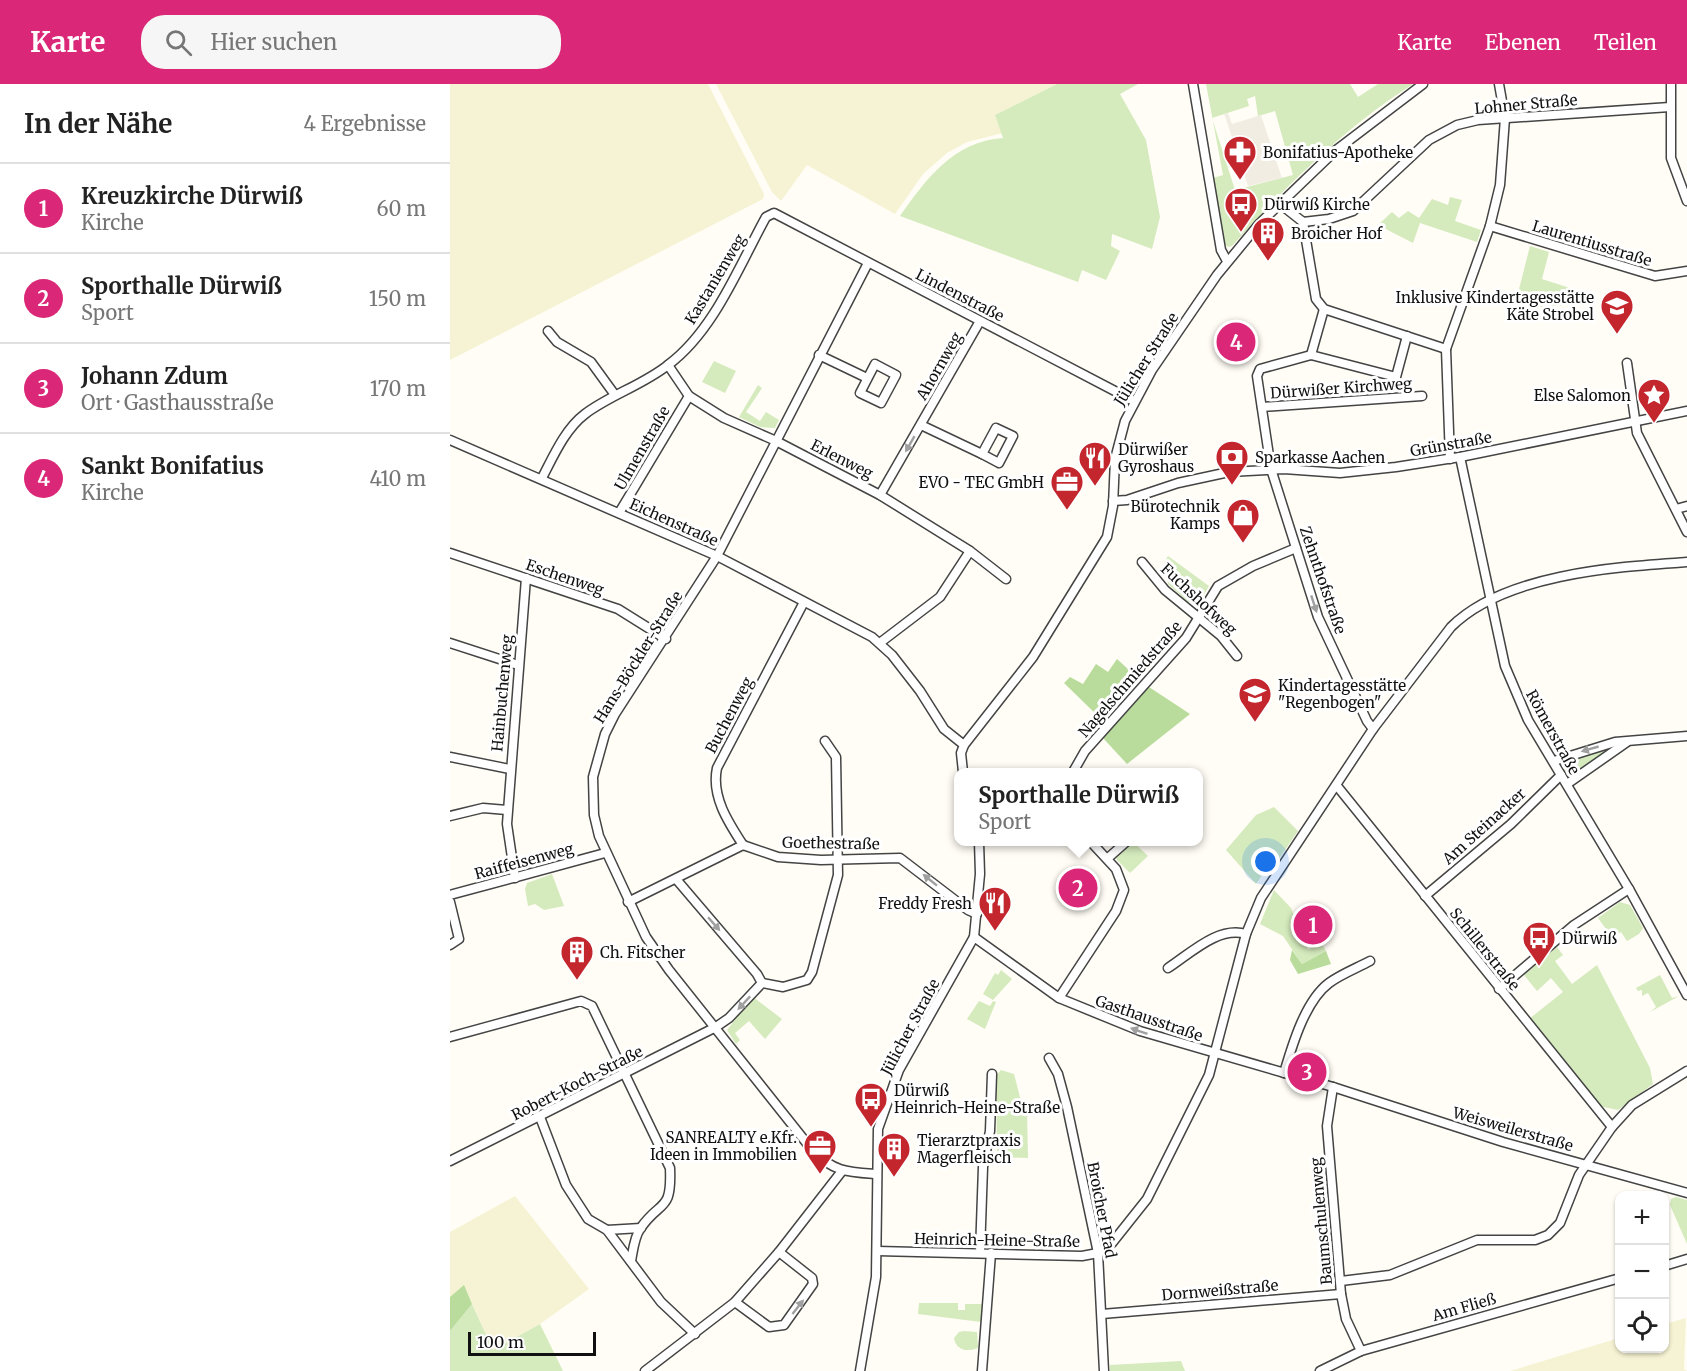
<!DOCTYPE html>
<html lang="de">
<meta charset="utf-8">
<style>
body{margin:0;font-family:Merriweather,serif;background:#f6f6f6;color:#222}
.controls{position:absolute;right:18px;bottom:18px;display:grid;overflow:hidden;border-radius:12px;box-shadow:0 2px 4px #0004}
.controls button{width:54px;height:54px;display:grid;place-items:center;padding:0;border:0;border-bottom:2px solid #e0e0e0;background:#fff;color:#222;font:30px sans-serif}
.scale{position:absolute;left:18px;bottom:15px;width:128px;box-sizing:border-box;padding-left:6px;border:3px solid #111;border-top:0;font-size:16px;line-height:21px;white-space:nowrap;color:#111;-webkit-text-stroke:4px #fff;paint-order:stroke}
.you{position:absolute;left:816px;top:778px;width:21px;height:21px;margin:-15px;border:4px solid #fff;border-radius:50%;background:#1a73e8;box-shadow:0 0 0 9px #1a73e833}
.badge{display:grid;place-items:center;width:39px;height:39px;border-radius:50%;background:#db2777;color:#fff;font-size:20px;font-weight:700}
.pin{position:absolute;translate:-50% -50%;border:3px solid #fff;box-shadow:0 2px 6px #0006}
.popup{position:absolute;left:504px;top:684px;width:249px;height:78px;box-sizing:border-box;display:grid;place-content:center;border-radius:12px;background:#fff;filter:drop-shadow(0 2px 4px #0005);font-size:20px;white-space:nowrap;color:#767676}
.popup b{font-size:22px;color:#222}
.popup::after{content:'';position:absolute;left:50%;top:100%;margin-left:-12px;border:12px solid transparent;border-top-color:#fff}
.list{margin:0;padding:0;list-style:none}
h2{display:flex;justify-content:space-between;align-items:center;height:78px;margin:0;padding:0 24px;font-size:26px}
h2 small{font-size:20px;font-weight:400;color:#767676}
.list li{display:grid;grid-template-columns:39px 1fr auto;gap:18px;align-items:center;box-sizing:border-box;height:90px;padding:0 24px;border-top:2px solid #e0e0e0}
.list b{display:block;font-size:22px;white-space:nowrap}
.list p{margin:0;font-size:20px;white-space:nowrap;color:#767676}
.list em{font-size:20px;font-style:normal;color:#767676}
.icon{flex:none;width:33px;height:33px;fill:none;stroke:currentColor;stroke-width:2;stroke-linecap:round;stroke-linejoin:round}
.map{position:relative;flex:none;width:1237px;height:1287px;overflow:hidden}
header{display:flex;align-items:center;gap:36px;box-sizing:border-box;height:84px;padding:0 30px;background:#db2777;color:#fff}
header strong{font-size:28px}
nav{display:flex;gap:33px;margin-inline-start:auto;font-size:21px}
.search{width:420px;height:54px;background:#f6f6f6;display:flex;align-items:center;gap:15px;box-sizing:border-box;padding:0 21px;border-radius:24px;color:#767676;font-size:22px}
main{display:flex}
aside{flex:1;background:#fff}
.map>svg:first-child{display:block}
</style>
<header>
<strong>Karte</strong>
<div class="search"><svg class="icon" aria-label="search" viewBox="0 0 24 24"><circle cx="10" cy="10" r="6"/><path d="M15 15l6 6"/></svg>Hier suchen</div>
<nav><a>Karte</a><a>Ebenen</a><a>Teilen</a></nav>
</header>
<main>
<aside>
<h2>In der Nähe<small>4 Ergebnisse</small></h2>
<ul class="list">
<li><span class="badge">1</span><div><b>Kreuzkirche Dürwiß</b><p>Kirche</p></div><em>60 m</em></li>
<li><span class="badge">2</span><div><b>Sporthalle Dürwiß</b><p>Sport</p></div><em>150 m</em></li>
<li><span class="badge">3</span><div><b>Johann Zdum</b><p>Ort · Gasthausstraße</p></div><em>170 m</em></li>
<li><span class="badge">4</span><div><b>Sankt Bonifatius</b><p>Kirche</p></div><em>410 m</em></li>
</ul>
</aside>
<div class="map">
<svg width="1237" height="1287" viewBox="0 0 1237 1287">
<rect width="100%" height="100%" fill="#fffdf5"/>
<g fill="#f6f3d4">
<polygon points="0,0 258,0 314,110 313,115 0,276"/>
<polygon points="266,0 607,0 545,31 553,49 517,58 497,69 473,90 445,130 357,81 331,117 322,108"/>
<polygon points="65,1112 139,1205 90,1240 43,1266 14,1202 0,1213 0,1148"/>
<polygon points="1236,1234 1234,1285 1237,1287 1060,1287 1169,1254 1170,1264 1214,1264 1215,1240"/>
</g>
<g fill="#d5ebbd" fill-rule="evenodd">
<path d="M607,0H688L670,10L696,56L710,133L702,165L662,150L661,162L670,167L656,196L632,186L628,198L450,132C476,95 504,57 553,54L545,31Z"/>
<path d="M756,0H900L908,13L928,0H963C894,44 836,102 782,162L778,163L773,158L763,94L773,91ZM805,12L808,32L825,27L843,91L785,106L762,34L799,22L797,15Z"/>
<polygon points="1000,113 1012,116 1005,137 1031,146 1027,158 970,139 963,159 928,141 942,128 949,134 958,127 969,134 982,115 998,121"/>
<polygon points="1080,162 1099,168 1092,195 1123,205 1120,221 1089,223 1067,213"/>
<polygon points="264,277 286,287 275,309 252,298"/>
<polygon points="308,301 312,304 296,328 310,337 316,328 329,336 325,344 310,343 289,333"/>
<polygon points="718,472 759,502 749,519 738,518 718,500 714,479"/>
<polygon points="1161,661 1165,663 1125,691 1117,691 1113,686 1114,678"/>
<polygon points="824,723 848,747 828,776 822,776 806,800 776,766 806,731"/>
<polygon points="683,758 698,772 680,789 665,774"/>
<polygon points="102,790 114,822 94,826 85,820 78,822 75,805 77,799"/>
<polygon points="824,806 841,824 858,865 872,860 876,867 852,880 833,852 810,840"/>
<polygon points="1170,818 1180,821 1193,844 1189,850 1177,857 1171,848 1162,853 1148,834"/>
<polygon points="1107,863 1113,871 1105,877 1122,900 1147,881 1200,984 1203,1000 1168,1026 1149,1022 1079,935 1113,908 1101,894 1087,907 1074,891"/>
<polygon points="551,886 562,895 543,916 533,910 545,889 548,891"/>
<polygon points="1210,891 1222,914 1229,912 1200,928 1206,923 1198,909 1192,912 1192,906 1188,907 1186,904"/>
<polygon points="303,913 332,935 315,955 299,937 285,949 290,956 286,960 277,946"/>
<polygon points="529,917 540,922 543,917 546,918 535,945 517,935"/>
<polygon points="551,986 564,990 573,1025 577,1025 578,1074 547,1073 546,992"/>
<polygon points="1226,1113 1237,1116 1237,1160 1220,1121 1221,1115"/>
<polygon points="469,1219 508,1219 508,1226 515,1226 515,1220 532,1220 531,1238 468,1230"/>
<polygon points="22,1220 43,1266 90,1240 113,1287 0,1287 0,1247"/>
<path d="M514,1247L527,1248L528,1264C518,1268 506,1267 504,1254L509,1248Z"/>
<polygon points="731,1277 735,1287 660,1287 660,1281"/>
</g>
<g fill="#b9dc9c">
<polygon points="667,575 679,586 675,593 685,600 653,637 614,599 620,593 633,600 646,580 658,588"/>
<polygon points="699,603 740,630 677,680 653,654"/>
<polygon points="842,866 852,880 876,867 881,880 848,890 840,876"/>
<polygon points="14,1201 22,1220 0,1247 0,1213"/>
</g>
<polygon fill="#f1ede2" points="778,29 782,40 811,31 832,94 798,102 776,35 774,30"/>
<g fill="none" stroke-linecap="round" stroke-linejoin="round">
<g stroke="#444" stroke-width="11">
<g id="minor">
<polyline points="743,0 771,166 777,177"/>
<polyline points="1221,0 1221,74 1237,117"/>
<polyline points="829,119 853,138 879,135 903,127 979,56 1007,41 1028,36 1220,23"/>
<polyline points="853,138 866,215 874,225 996,265"/>
<polyline points="1040,142 1205,192 1237,187"/>
<path d="M418,179L267,472L165,630L155,650L143,693L144,731L149,752L196,853L219,886L363,1067C384,1088 398,1088 426,1090"/>
<polyline points="98,247 107,258 141,278 165,311"/>
<polyline points="369,271 417,294"/>
<polyline points="861,271 874,225"/>
<polyline points="1177,279 1187,349 1237,448"/>
<polygon points="425,280 446,291 431,319 410,309"/>
<polyline points="218,281 239,312 274,334 326,357 430,411 520,467 556,495"/>
<polyline points="812,323 972,312"/>
<polyline points="471,341 532,370"/>
<polygon points="546,344 563,352 549,379 532,370"/>
<polyline points="0,356 267,472 422,553 442,571 470,607 494,645 514,661"/>
<polyline points="1010,373 1055,582 1078,636 1179,805 1237,911"/>
<polyline points="1000,375 996,265 1040,142 1050,101 1055,34 1049,0"/>
<path d="M92,394C103,373 115,345 135,330C160,311 193,301 218,281C264,247 289,182 316,133L324,129L684,317"/>
<polyline points="430,411 530,237"/>
<polyline points="663,417 677,416 728,399 779,388 834,385 890,389 946,383 1010,373 1237,327"/>
<polyline points="1226,425 1237,422"/>
<polyline points="169,429 239,312"/>
<polyline points="0,469 168,525 216,555"/>
<polyline points="692,478 715,506 771,552 787,572"/>
<polyline points="431,558 490,513 520,467"/>
<polyline points="0,559 68,581"/>
<polyline points="923,645 917,637 868,533 821,385 807,292 810,285 861,271 946,293 957,252"/>
<polyline points="0,673 60,685"/>
<polyline points="1104,677 1165,658 1237,652"/>
<polyline points="513,688 511,669 514,661 583,573 657,453 663,422 665,375 675,337 702,286 767,191 809,140 885,67 973,0"/>
<polyline points="623,688 635,667 736,554 768,502 803,482 846,464"/>
<polyline points="1117,700 1177,658"/>
<polyline points="887,702 1162,1043"/>
<polyline points="0,732 33,724 57,726"/>
<path d="M293,761C278,738 261,712 267,684L354,518"/>
<polyline points="658,774 676,758"/>
<polyline points="65,794 57,740 76,494"/>
<polyline points="0,811 155,769"/>
<polyline points="975,812 1061,740 1111,691"/>
<polyline points="0,818 9,855 0,861"/>
<polyline points="178,818 293,761 328,773 371,776 450,774 518,826 527,830"/>
<polyline points="524,853 609,914 690,947 883,1003 1053,1058 1237,1109"/>
<path d="M718,884C741,869 768,842 796,850"/>
<polyline points="312,899 333,903 357,896 362,888 388,791 386,673 375,657"/>
<polyline points="1049,905 1124,841 1179,805"/>
<polyline points="609,914 666,827 674,806 666,785 641,758"/>
<path d="M0,953L131,917L142,922L220,1084C222,1130 210,1115 190,1145C184,1154 183,1167 181,1177"/>
<polyline points="599,974 608,990 617,1023 648,1169 654,1287"/>
<path d="M834,989C842,962 855,917 879,899C891,890 907,884 920,877"/>
<polyline points="883,1003 877,1042 891,1210 896,1235 911,1267"/>
<polyline points="90,1033 116,1101 138,1135 157,1146 211,1218 245,1250"/>
<polyline points="0,1077 266,943 279,934 312,899 307,890 226,795"/>
<polyline points="157,1146 191,1144"/>
<path d="M427,1167L632,1172L648,1169L662,1159L697,1115L759,991L796,850L811,814L923,645L1001,543C1054,490 1165,483 1237,478"/>
<polyline points="530,1169 533,1083 540,1047 542,990"/>
<polyline points="1214,1182 1237,1175"/>
<polyline points="891,1197 940,1191 1027,1156 1085,1156 1098,1151 1110,1139 1129,1091 1162,1043 1182,1021 1237,987"/>
<polyline points="285,1218 319,1243 334,1241 363,1200 362,1194 329,1168"/>
<polyline points="652,1230 891,1210"/>
<polyline points="195,1287 285,1218 329,1168 392,1087"/>
<polyline points="410,1287 426,1193 428,1045 449,986 524,853 530,790 529,758"/>
<polyline points="532,1287 541,1169"/>
<polyline points="870,1287 911,1267 1170,1194"/>
</g>
</g>
<use href="#minor" stroke="#fff" stroke-width="8"/>
</g>
<defs><path id="oneway-solid" d="M-6-.8H1V-3.2L6.5 0L1 3.2V.8H-6Z" transform="scale(1.5)"/></defs>
<g fill="#a0a0a0">
<use href="#oneway-solid" transform="translate(460 360) rotate(120)"/>
<use href="#oneway-solid" transform="translate(864 520) rotate(72)"/>
<use href="#oneway-solid" transform="translate(1140 665) rotate(164)"/>
<use href="#oneway-solid" transform="translate(480 796) rotate(-141)"/>
<use href="#oneway-solid" transform="translate(264 840) rotate(49)"/>
<use href="#oneway-solid" transform="translate(294 919) rotate(133)"/>
<use href="#oneway-solid" transform="translate(689 947) rotate(-161)"/>
<use href="#oneway-solid" transform="translate(348 1223) rotate(-52)"/>
</g>
<defs>
<g id="pharmacy-pin" transform="scale(1.725)"><path d="M0 17L-7.5 6A9.5 9.5 0 1 1 7.5 6Z" fill="#c4262e" stroke="#fff"/><path d="M-2-6h4v4h4v4h-4v4h-4v-4h-4v-4h4Z" fill="#fff"/></g>
<g id="bus-pin" transform="scale(1.725)"><path d="M0 17L-7.5 6A9.5 9.5 0 1 1 7.5 6Z" fill="#c4262e" stroke="#fff"/><path d="M-5-6H5V4H4V6H2V4H-2V6H-4V4H-5ZM-3.5-4V0h7V-4ZM-3.5 1.2v1.5H-2V1.2ZM2 1.2v1.5H3.5V1.2Z" fill="#fff"/></g>
<g id="building-pin" transform="scale(1.725)"><path d="M0 17L-7.5 6A9.5 9.5 0 1 1 7.5 6Z" fill="#c4262e" stroke="#fff"/><path d="M-4-6H4V6H1V3H-1V6H-4ZM-2.5-4.3h1.7v1.8h-1.7ZM.8-4.3h1.7v1.8H.8ZM-2.5-1h1.7V.8h-1.7ZM.8-1h1.7V.8H.8Z" fill="#fff"/></g>
<g id="school-pin" transform="scale(1.725)"><path d="M0 17L-7.5 6A9.5 9.5 0 1 1 7.5 6Z" fill="#c4262e" stroke="#fff"/><path d="M0-5L7-2L0 1L-7-2ZM-4 1L0 2.5L4 1V4Q0 6-4 4Z" fill="#fff"/></g>
<g id="sight-pin" transform="scale(1.725)"><path d="M0 17L-7.5 6A9.5 9.5 0 1 1 7.5 6Z" fill="#c4262e" stroke="#fff"/><path d="M0-6L1.8-2.2L6-1.7L2.9 1.2L3.7 5.4L0 3.3L-3.7 5.4L-2.9 1.2L-6-1.7L-1.8-2.2Z" fill="#fff"/></g>
<g id="bank-pin" transform="scale(1.725)"><path d="M0 17L-7.5 6A9.5 9.5 0 1 1 7.5 6Z" fill="#c4262e" stroke="#fff"/><path d="M-6-4H6V4H-6ZM0-2.3a2.3 2.3 0 1 0 0 4.6a2.3 2.3 0 1 0 0-4.6Z" fill="#fff"/></g>
<g id="restaurant-pin" transform="scale(1.725)"><path d="M0 17L-7.5 6A9.5 9.5 0 1 1 7.5 6Z" fill="#c4262e" stroke="#fff"/><path d="M-5-6h1v4h1v-4h1v4h1v-4h1v5L-1.5 .5V6h-2V.5L-5-1ZM5-6V6H3V1.5H1.5Q1.5-4 5-6Z" fill="#fff"/></g>
<g id="office-pin" transform="scale(1.725)"><path d="M0 17L-7.5 6A9.5 9.5 0 1 1 7.5 6Z" fill="#c4262e" stroke="#fff"/><path d="M-6-3h4V-5.5h4V-3h4V5H-6ZM-1-4.5V-3h2v-1.5ZM-6 0V1H6V0Z" fill="#fff"/></g>
<g id="shop-pin" transform="scale(1.725)"><path d="M0 17L-7.5 6A9.5 9.5 0 1 1 7.5 6Z" fill="#c4262e" stroke="#fff"/><path d="M-5-2.5h2.3a2.7 3.5 0 0 1 5.4 0H5L5.5 6h-11ZM-1.5-2.5h3a1.5 2.3 0 0 0-3 0Z" fill="#fff"/></g>
</defs>
<g fill-rule="evenodd">
<use href="#pharmacy-pin" x="790" y="68"/>
<use href="#bus-pin" x="791" y="120"/>
<use href="#building-pin" x="818" y="149"/>
<use href="#school-pin" x="1167" y="222"/>
<use href="#sight-pin" x="1204" y="311"/>
<use href="#bank-pin" x="782" y="373"/>
<use href="#restaurant-pin" x="645" y="374"/>
<use href="#office-pin" x="617" y="398"/>
<use href="#shop-pin" x="793" y="431"/>
<use href="#school-pin" x="805" y="610"/>
<use href="#restaurant-pin" x="545" y="819"/>
<use href="#bus-pin" x="1089" y="854"/>
<use href="#building-pin" x="127" y="868"/>
<use href="#bus-pin" x="421" y="1015"/>
<use href="#office-pin" x="370" y="1062"/>
<use href="#building-pin" x="444" y="1065"/>
</g>
<g text-anchor="middle" dominant-baseline="central" stroke-width="6" stroke-linejoin="round" paint-order="stroke">
<g font-size="15" fill="#111" stroke="#fff">
<text transform="translate(1076 20) rotate(-5)">Lohner Straße</text>
<text transform="translate(1142 159) rotate(17)">Laurentiusstraße</text>
<text transform="translate(265 195) rotate(-59)">Kastanienweg</text>
<text transform="translate(510 211) rotate(27)">Lindenstraße</text>
<text transform="translate(696 275) rotate(-58)">Jülicher Straße</text>
<text transform="translate(489 282) rotate(-60)">Ahornweg</text>
<text transform="translate(891 304) rotate(-4)">Dürwißer Kirchweg</text>
<text transform="translate(1001 360) rotate(-10)">Grünstraße</text>
<text transform="translate(192 364) rotate(-60)">Ulmenstraße</text>
<text transform="translate(392 375) rotate(27)">Erlenweg</text>
<text transform="translate(224 438) rotate(24)">Eichenstraße</text>
<text transform="translate(115 493) rotate(19)">Eschenweg</text>
<text transform="translate(873 496) rotate(71)">Zehnthofstraße</text>
<text transform="translate(749 515) rotate(43)">Fuchshofweg</text>
<text transform="translate(188 573) rotate(-58)">Hans-Böckler-Straße</text>
<text transform="translate(680 595) rotate(-49)">Nagelschmiedstraße</text>
<text transform="translate(52 609) rotate(-85)">Hainbuchenweg</text>
<text transform="translate(279 631) rotate(-62)">Buchenweg</text>
<text transform="translate(1103 648) rotate(61)">Römerstraße</text>
<text transform="translate(1034 742) rotate(-42)">Am Steinacker</text>
<text transform="translate(381 759) rotate(1)">Goethestraße</text>
<text transform="translate(74 777) rotate(-15)">Raiffeisenweg</text>
<text transform="translate(1035 865) rotate(51)">Schillerstraße</text>
<text transform="translate(699 934) rotate(19)">Gasthausstraße</text>
<text transform="translate(460 943) rotate(-62)">Jülicher Straße</text>
<text transform="translate(127 999) rotate(-27)">Robert-Koch-Straße</text>
<text transform="translate(1063 1045) rotate(16)">Weisweilerstraße</text>
<text transform="translate(652 1126) rotate(79)">Broicher Pfad</text>
<text transform="translate(871 1137) rotate(-95)">Baumschulenweg</text>
<text transform="translate(547 1156) rotate(1)">Heinrich-Heine-Straße</text>
<text transform="translate(770 1206) rotate(-5)">Dornweißstraße</text>
<text transform="translate(1014 1223) rotate(-16)">Am Fließ</text>
</g>
<g font-size="15" fill="#111" stroke="#fff" text-anchor="start">
<text x="813" y="68">Bonifatius-Apotheke</text>
<text x="814" y="120">Dürwiß Kirche</text>
<text x="841" y="149">Broicher Hof</text>
<text x="1144" y="213" text-anchor="end">Inklusive Kindertagesstätte<tspan x="1144" dy="17">Käte Strobel</tspan></text>
<text x="1181" y="311" text-anchor="end">Else Salomon</text>
<text x="668" y="365">Dürwißer<tspan x="668" dy="17">Gyroshaus</tspan></text>
<text x="805" y="373">Sparkasse Aachen</text>
<text x="594" y="398" text-anchor="end">EVO - TEC GmbH</text>
<text x="770" y="422" text-anchor="end">Bürotechnik<tspan x="770" dy="17">Kamps</tspan></text>
<text x="828" y="601">Kindertagesstätte<tspan x="828" dy="17">"Regenbogen"</tspan></text>
<text x="522" y="819" text-anchor="end">Freddy Fresh</text>
<text x="1112" y="854">Dürwiß</text>
<text x="150" y="868">Ch. Fitscher</text>
<text x="444" y="1006">Dürwiß<tspan x="444" dy="17">Heinrich-Heine-Straße</tspan></text>
<text x="347" y="1053" text-anchor="end">SANREALTY e.Kfr.<tspan x="347" dy="17">Ideen in Immobilien</tspan></text>
<text x="467" y="1056">Tierarztpraxis<tspan x="467" dy="17">Magerfleisch</tspan></text>
</g>
</g>
</svg>
<div class="controls">
<button>+</button>
<button>−</button>
<button><svg class="icon" aria-label="locate" viewBox="0 0 24 24"><circle cx="12" cy="12" r="6"/><path d="M12 2v4M12 18v4M2 12h4M18 12h4"/></svg></button>
</div>
<div class="scale">100 m</div>
<div class="you"></div>
<div class="pin badge" style="left:863px;top:841px">1</div>
<div class="pin badge" style="left:628px;top:804px">2</div>
<div class="popup"><b>Sporthalle Dürwiß</b>Sport</div>
<div class="pin badge" style="left:857px;top:988px">3</div>
<div class="pin badge" style="left:786px;top:258px">4</div>
</div>
</main>
